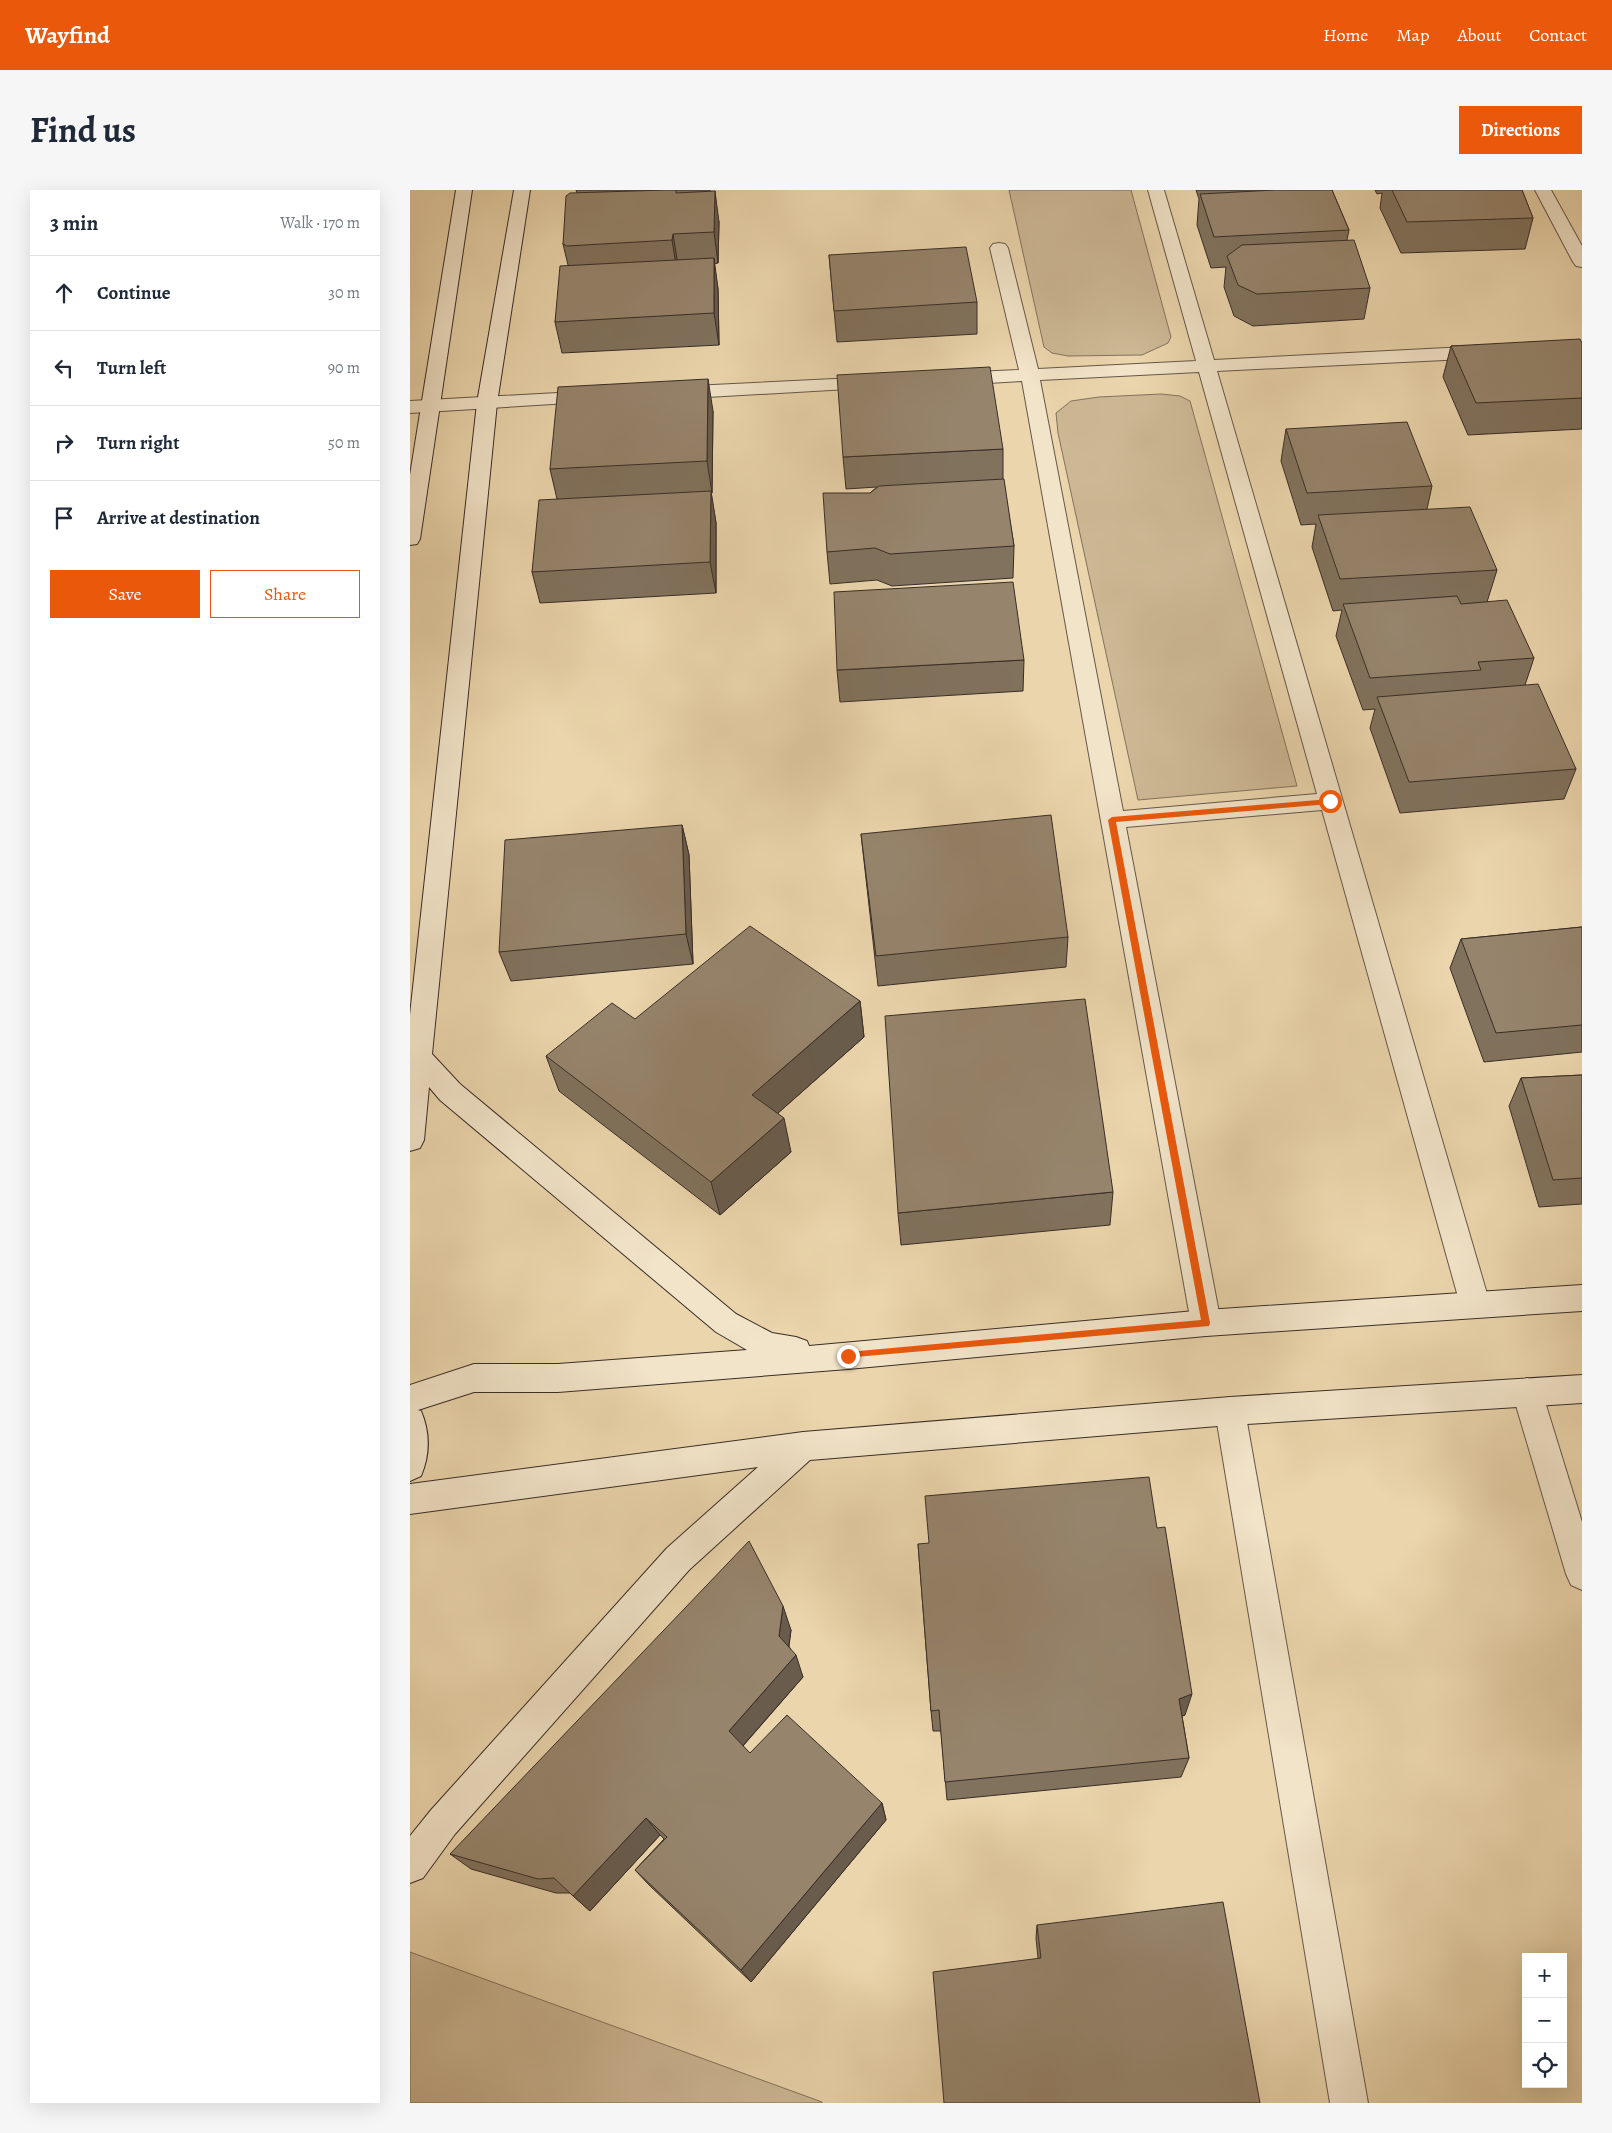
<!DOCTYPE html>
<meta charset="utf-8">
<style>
body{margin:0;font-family:Alegreya,serif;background:#f6f6f7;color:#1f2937}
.controls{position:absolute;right:15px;bottom:15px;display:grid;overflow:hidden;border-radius:0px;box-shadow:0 5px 20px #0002}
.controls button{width:45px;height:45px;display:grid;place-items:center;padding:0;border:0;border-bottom:1px solid #e0e1e3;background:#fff;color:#1f2937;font:25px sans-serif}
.stop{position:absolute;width:15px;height:15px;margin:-11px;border:4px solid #ea580c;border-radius:50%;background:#fff}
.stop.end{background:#ea580c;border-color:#fff;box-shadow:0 1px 5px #0008}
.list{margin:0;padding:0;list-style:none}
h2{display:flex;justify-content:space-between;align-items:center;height:65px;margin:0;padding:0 20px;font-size:21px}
h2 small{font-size:16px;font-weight:400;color:#747a83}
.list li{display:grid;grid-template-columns:32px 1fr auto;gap:15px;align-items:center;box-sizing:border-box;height:75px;padding:0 20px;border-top:1px solid #e0e1e3}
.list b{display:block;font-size:19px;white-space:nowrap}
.list em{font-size:16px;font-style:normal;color:#747a83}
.actions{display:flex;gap:10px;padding:15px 20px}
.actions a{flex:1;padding:11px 0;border:1px solid #ea580c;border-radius:0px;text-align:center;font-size:18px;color:#ea580c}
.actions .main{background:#ea580c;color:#fff}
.icon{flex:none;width:28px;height:28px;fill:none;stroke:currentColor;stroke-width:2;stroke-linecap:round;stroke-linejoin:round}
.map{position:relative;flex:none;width:1172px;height:1913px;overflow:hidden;border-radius:0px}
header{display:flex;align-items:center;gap:30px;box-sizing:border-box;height:70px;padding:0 25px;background:#ea580c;color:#fff}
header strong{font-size:24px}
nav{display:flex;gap:28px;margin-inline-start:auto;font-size:18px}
.intro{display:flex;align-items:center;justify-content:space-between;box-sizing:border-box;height:120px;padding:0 30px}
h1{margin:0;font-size:35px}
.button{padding:12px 22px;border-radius:0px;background:#ea580c;color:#fff;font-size:18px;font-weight:700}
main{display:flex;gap:30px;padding:0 30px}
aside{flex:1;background:#fff;border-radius:0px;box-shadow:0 5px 20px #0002}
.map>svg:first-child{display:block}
</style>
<header>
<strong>Wayfind</strong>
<nav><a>Home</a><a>Map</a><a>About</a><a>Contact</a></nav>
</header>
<div class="intro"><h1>Find us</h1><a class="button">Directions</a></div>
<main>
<aside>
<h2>3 min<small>Walk · 170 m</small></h2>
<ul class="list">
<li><svg class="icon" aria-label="ahead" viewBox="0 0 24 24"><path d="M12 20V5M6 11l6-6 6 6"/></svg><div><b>Continue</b></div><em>30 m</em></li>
<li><svg class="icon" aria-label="left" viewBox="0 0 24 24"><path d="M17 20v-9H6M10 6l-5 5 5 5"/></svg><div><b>Turn left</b></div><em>90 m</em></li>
<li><svg class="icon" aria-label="right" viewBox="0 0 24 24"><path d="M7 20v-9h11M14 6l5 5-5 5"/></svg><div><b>Turn right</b></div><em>50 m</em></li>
<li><svg class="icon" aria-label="arrive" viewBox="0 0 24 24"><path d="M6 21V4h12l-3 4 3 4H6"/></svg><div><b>Arrive at destination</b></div></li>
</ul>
<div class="actions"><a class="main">Save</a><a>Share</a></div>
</aside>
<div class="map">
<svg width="1172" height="1913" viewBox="0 0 1172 1913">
<rect width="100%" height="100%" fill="#ebd5ac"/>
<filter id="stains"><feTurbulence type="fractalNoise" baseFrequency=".004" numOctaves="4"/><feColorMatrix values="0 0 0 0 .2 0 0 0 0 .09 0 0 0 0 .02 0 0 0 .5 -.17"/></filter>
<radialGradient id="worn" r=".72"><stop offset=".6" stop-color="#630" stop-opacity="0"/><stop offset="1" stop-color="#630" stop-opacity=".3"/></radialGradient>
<g fill="#cdb895" stroke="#83725e">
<polygon points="599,0 721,0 761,147 758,153 732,165 658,166 642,163 634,157"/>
<polygon points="751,204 770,206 780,211 887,596 728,610 648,243 646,223 661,211 689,207"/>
<polygon points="0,1762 412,1912 412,1913 0,1913"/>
</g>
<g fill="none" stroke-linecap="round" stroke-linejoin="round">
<g stroke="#665748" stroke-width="2">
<g id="street">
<path d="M738,0H754L804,170L1076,156L1083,158L1085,162L1083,166L1076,168L807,181L1080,1114L1075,1123L1065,1127L1055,1123L1050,1114L912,620L716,637L811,1133L806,1142L796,1146L786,1142L781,1133L612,191L544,195L537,193L535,189L537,185L544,183L609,180L580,58L583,54L589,53L595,54L598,58L628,179L786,171ZM789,182L907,604L713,621L630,190Z"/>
<polygon points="1125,0 1141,0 1172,56 1172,77 1166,76 1163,72"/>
<polygon points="466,187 473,189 475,193 473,197 262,209 255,207 252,203 255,199 262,197"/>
<polygon points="184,201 191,203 194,207 191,211 0,223 0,211"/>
<polygon points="1117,1188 1128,1192 1132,1202 1172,1332 1172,1400 1161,1395 1156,1384 1102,1202 1106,1192"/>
<polygon points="820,1207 831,1211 835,1221 958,1913 920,1913 805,1221 809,1211"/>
</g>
</g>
<g stroke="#392d27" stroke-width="2">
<g id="secondary">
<polygon points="46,0 62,0 10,349 7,354 0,355 0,285"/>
<path d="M104,0H120L87,213L22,864L50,894L326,1124L362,1143L386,1147L397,1151L399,1156L796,1120L1172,1095V1121L796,1146L438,1179L148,1202H64L8,1220L11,1221C20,1242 20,1265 11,1286L0,1291V1195L64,1174H148L337,1160L306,1142L30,910L19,897L14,950L10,958L0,961V825L67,213Z"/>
<polygon points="1172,1185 1172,1213 820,1235 400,1270 279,1380 45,1644 13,1688 0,1693 0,1646 21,1620 257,1358 348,1277 0,1324 0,1294 393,1242 820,1207"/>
</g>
</g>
<use href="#street" fill="#f2e4c9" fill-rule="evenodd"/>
<use href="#secondary" fill="#f2e4c9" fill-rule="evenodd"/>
</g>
<g fill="#81725d" stroke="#392d27">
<polygon points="166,0 300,0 309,32 308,73 304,74 308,99 309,155 152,163 145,132 158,75 153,54 167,3"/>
<polygon points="786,0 922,0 939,40 937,50 960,98 954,129 843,136 824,126 814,97 816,77 801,78 787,35 789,9"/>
<polygon points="965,0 1112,0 1123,28 1115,59 991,63 970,18 972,3 967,4"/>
<polygon points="419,65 567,112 567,144 427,152"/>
<polygon points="1172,153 1172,239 1058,245 1033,187 1041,156"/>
<polygon points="303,221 302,303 301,303 306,333 306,403 130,413 122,382 147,309 140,279"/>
<polygon points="876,239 1022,296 1017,319 1087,380 1077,412 1124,468 1115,495 1166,579 1154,609 990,623 960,538 965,519 953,520 926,446 932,420 923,421 902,357 906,334 891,335 871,271"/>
<polygon points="593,259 593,289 604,356 603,388 482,396 467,390 420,394 417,362 460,303 467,297 436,299 433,267"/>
<polygon points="614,470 613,501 430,512 427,480"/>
<polygon points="272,635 279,665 283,774 101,791 89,762"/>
<polygon points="451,644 658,747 656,777 468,796"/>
<polygon points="1172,737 1172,862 1074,872 1040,778 1051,749"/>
<polygon points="450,811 454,847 368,923 381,962 310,1025 149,901 136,866 225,829"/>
<polygon points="1172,885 1172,1014 1129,1017 1099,916 1111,888"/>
<polygon points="703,1002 700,1035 491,1055 488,1023"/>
<polygon points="508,1354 775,1525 772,1526 779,1568 771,1587 537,1610 531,1541 523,1541 521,1521"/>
<polygon points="381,1440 379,1456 393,1487 333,1556 340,1563 472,1613 476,1630 341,1792 239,1695 225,1680 254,1649 250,1645 180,1721 160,1703 146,1703 61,1679 40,1664"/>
<polygon points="627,1735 850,1913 628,1768 626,1748"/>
</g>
<g fill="#695c4c" stroke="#392d27">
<polygon points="305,1 309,32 308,73 304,42"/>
<polygon points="263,44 268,75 267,81 262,50"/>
<polygon points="304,68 308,99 309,155 304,123"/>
<polygon points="298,189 303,221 302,303 297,271"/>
<polygon points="301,301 306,333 306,403 300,372"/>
<polygon points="272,635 279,665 283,774 276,744"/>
<polygon points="450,811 454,847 350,939 342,905"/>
<polygon points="374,928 381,962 310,1025 301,992"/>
<polygon points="373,1416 381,1440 377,1468 369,1446"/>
<polygon points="386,1465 393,1487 329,1560 319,1541"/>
<polygon points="782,1504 775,1525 763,1530 769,1509"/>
<polygon points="472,1613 476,1630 341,1792 331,1780"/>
<polygon points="236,1628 250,1645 180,1721 163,1706"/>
</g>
<g fill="#96846c" stroke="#392d27">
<polygon points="255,0 266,0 266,3 305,1 304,42 263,44 262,50 157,56 153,54 156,6 160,3"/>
<polygon points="865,0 922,0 939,40 804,47 790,4"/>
<polygon points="982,0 1112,0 1123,28 997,32"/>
<polygon points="944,50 960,98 847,104 828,95 817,66 832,55"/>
<polygon points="556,57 567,112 424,121 419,65"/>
<polygon points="304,68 304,123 145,132 150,76"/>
<polygon points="1170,149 1172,153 1172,208 1066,213 1041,156"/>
<polygon points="580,177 593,259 433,267 427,185"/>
<polygon points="298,189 297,271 140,279 148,197"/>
<polygon points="997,232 1022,296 897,303 876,239"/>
<polygon points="594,289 604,356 480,364 465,358 417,362 413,303 460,303 469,296"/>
<polygon points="301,301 300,372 122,382 129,310"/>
<polygon points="1060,317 1087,380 930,389 908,325"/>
<polygon points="603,392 614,470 427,480 424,402"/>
<polygon points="1047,406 1051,414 1097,410 1124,468 1068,472 1071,480 960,488 933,414"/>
<polygon points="1128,494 1166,579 999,592 967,507"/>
<polygon points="641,625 658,747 466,766 451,644"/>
<polygon points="272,635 276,744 89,762 95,650"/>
<polygon points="340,736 450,811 342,905 374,928 301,992 136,866 202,813 225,829"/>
<polygon points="1172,737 1172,835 1086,843 1051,749"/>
<polygon points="675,809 703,1002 488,1023 475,826"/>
<polygon points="1172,885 1172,988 1143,990 1111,888"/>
<polygon points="739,1287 747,1338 755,1337 782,1504 769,1509 779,1568 535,1592 529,1520 521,1521 508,1354 519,1353 515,1306"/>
<polygon points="339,1351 373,1416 369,1446 386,1465 319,1541 340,1563 377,1525 472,1613 331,1780 225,1680 257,1647 236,1628 163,1706 144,1688 128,1689 40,1664"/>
<polygon points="813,1712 850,1913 534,1913 523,1782 631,1768 627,1735"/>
</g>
<polygon fill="#ea580c" points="920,609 923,611 920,614 706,632 800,1133 799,1136 434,1168 434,1163 438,1162 791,1130 698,630 702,627"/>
<rect width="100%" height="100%" filter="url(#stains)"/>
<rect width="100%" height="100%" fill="url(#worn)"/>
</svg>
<div class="controls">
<button>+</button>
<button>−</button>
<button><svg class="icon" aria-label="locate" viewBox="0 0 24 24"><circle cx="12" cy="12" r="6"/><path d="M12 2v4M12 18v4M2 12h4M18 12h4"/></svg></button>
</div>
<div class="stop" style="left:920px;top:611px"></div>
<div class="stop end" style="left:438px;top:1166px"></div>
</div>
</main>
